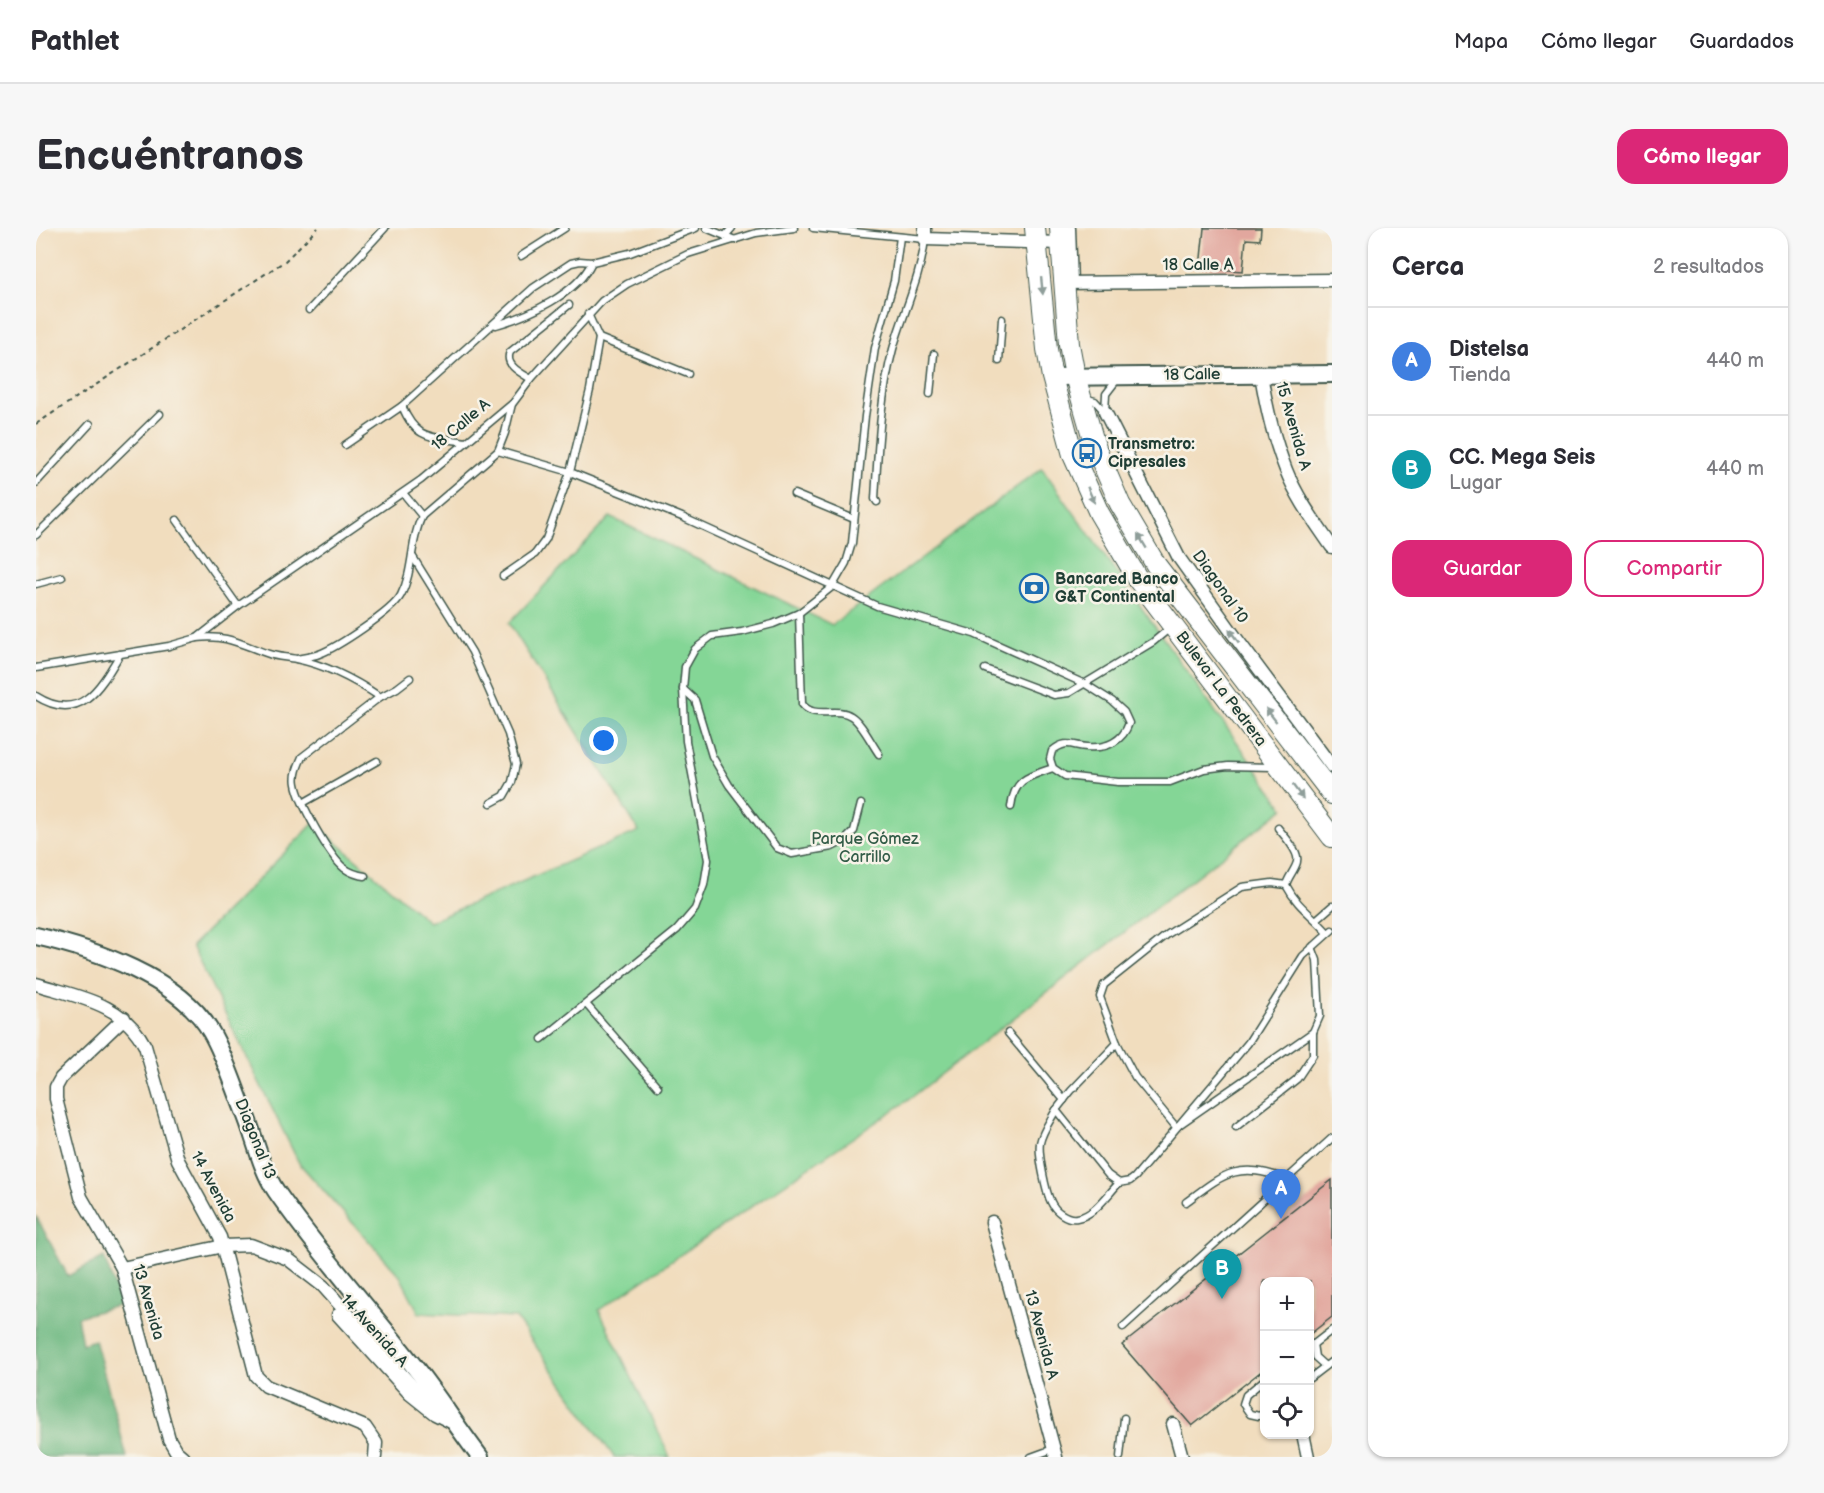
<!DOCTYPE html>
<html lang="es">
<meta charset="utf-8">
<style>
body{margin:0;font-family:"Balsamiq Sans",sans-serif;background:#f7f7f7;color:#2b2b33}
.controls{position:absolute;right:18px;bottom:18px;display:grid;overflow:hidden;border-radius:12px;box-shadow:0 2px 4px #0004}
.controls button{width:54px;height:54px;display:grid;place-items:center;padding:0;border:0;border-bottom:2px solid #e1e1e2;background:#fff;color:#2b2b33;font:30px sans-serif}
.you{position:absolute;left:568px;top:513px;width:21px;height:21px;margin:-15px;border:4px solid #fff;border-radius:50%;background:#1a73e8;box-shadow:0 0 0 9px #1a73e833}
.badge{display:grid;place-items:center;width:39px;height:39px;border-radius:50%;background:#db2777;color:#fff;font-size:20px;font-weight:700}
.pin{position:absolute;translate:-50% -50px;filter:drop-shadow(0 2px 3px #0008)}
.pin::after{content:'';position:absolute;top:32px;width:21px;height:18px;background:inherit;clip-path:polygon(0 0,100% 0,50% 100%)}
.list{margin:0;padding:0;list-style:none}
h2{display:flex;justify-content:space-between;align-items:center;height:78px;margin:0;padding:0 24px;font-size:26px}
h2 small{font-size:20px;font-weight:400;color:#7c7c81}
.list li{display:grid;grid-template-columns:39px 1fr auto;gap:18px;align-items:center;box-sizing:border-box;height:108px;padding:0 24px;border-top:2px solid #e1e1e2}
.list b{display:block;font-size:22px;white-space:nowrap}
.list p{margin:0;font-size:20px;white-space:nowrap;color:#7c7c81}
.list em{font-size:20px;font-style:normal;color:#7c7c81}
.actions{display:flex;gap:12px;padding:18px 24px}
.actions a{flex:1;padding:14px 0;border:2px solid #db2777;border-radius:18px;text-align:center;font-size:21px;color:#db2777}
.actions .main{background:#db2777;color:#fff}
.icon{flex:none;width:33px;height:33px;fill:none;stroke:currentColor;stroke-width:2;stroke-linecap:round;stroke-linejoin:round}
.map{position:relative;flex:none;width:1296px;height:1229px;overflow:hidden;border-radius:18px}
header{display:flex;align-items:center;gap:36px;box-sizing:border-box;height:84px;padding:0 30px;background:#fff;border-bottom:2px solid #e1e1e2}
header strong{font-size:28px}
nav{display:flex;gap:33px;margin-inline-start:auto;font-size:21px}
.intro{display:flex;align-items:center;justify-content:space-between;box-sizing:border-box;height:144px;padding:0 36px}
h1{margin:0;font-size:42px}
.button{padding:15px 27px;border-radius:18px;background:#db2777;color:#fff;font-size:21px;font-weight:700}
main{display:flex;gap:36px;padding:0 36px}
aside{flex:1;background:#fff;border-radius:18px;box-shadow:0 2px 4px #0004}
.map>svg:first-child{display:block}
</style>
<header>
<strong>Pathlet</strong>
<nav><a>Mapa</a><a>Cómo llegar</a><a>Guardados</a></nav>
</header>
<div class="intro"><h1>Encuéntranos</h1><a class="button">Cómo llegar</a></div>
<main>
<div class="map">
<svg width="1296" height="1229" viewBox="0 0 1296 1229">
<rect width="100%" height="100%" fill="#f7f3e8"/>
<filter id="ink" filterUnits="userSpaceOnUse"><feTurbulence type="fractalNoise" baseFrequency=".0167" numOctaves="2"/><feDisplacementMap in="SourceGraphic" scale="12" xChannelSelector="R" yChannelSelector="G"/><feConvolveMatrix kernelMatrix="1 2 1 2 8 2 1 2 1" color-interpolation-filters="sRGB"/></filter>
<filter id="wash" filterUnits="userSpaceOnUse"><feTurbulence type="fractalNoise" baseFrequency=".008" numOctaves="4" result="noise"/><feDisplacementMap in="SourceGraphic" scale="24" xChannelSelector="R" yChannelSelector="G"/><feGaussianBlur stdDeviation="1.35" result="paint"/><feColorMatrix in="noise" values="0 0 0 0 0 0 0 0 0 0 0 0 0 0 0 0 0 1.4 0 .05"/><feComposite in="paint" operator="in"/></filter>
<g filter="url(#wash)">
<rect width="100%" height="100%" fill="#f1ddbe"/>
<polygon fill="#84d696" stroke="#528a65" stroke-width="1.5" points="1006,240 1248,580 871,873 563,1082 634,1229 578,1229 480,1090 383,1085 364,1048 263,935 156,718 278,595 393,694 603,603 473,395 574,289 796,397"/>
<polygon fill="#6bb77f" stroke="#457a5a" stroke-width="1.5" points="0,988 32,1048 68,1029 85,1077 41,1089 46,1116 59,1112 91,1229 0,1229"/>
<g id="blocks">
<g fill="#e2a79e">
<polygon points="1168,0 1225,0 1224,12 1210,11 1207,43 1164,40"/>
<polygon points="1296,952 1296,1089 1274,1106 1274,1053 1228,1053 1228,1141 1156,1198 1086,1117"/>
</g>
</g>
</g>
<g filter="url(#ink)">
<use href="#blocks" fill-opacity="0" stroke="#3e5549" stroke-width="1.5"/>
<g fill="none" stroke-linecap="round" stroke-linejoin="round">
<g stroke="#3e5549" stroke-width="9">
<g id="service">
<polyline points="670,0 699,12"/>
<path d="M777,0L889,11C885,49 867,85 857,121C844,170 842,221 839,271L841,274"/>
<polyline points="1036,0 1038,55"/>
<polyline points="689,8 696,0"/>
<polyline points="485,28 529,0"/>
<polyline points="273,82 349,0"/>
<path d="M460,97C492,88 541,66 556,34"/>
<polyline points="563,110 652,146"/>
<polyline points="963,133 966,91"/>
<path d="M495,151C485,145 468,137 474,124L533,77"/>
<polyline points="894,166 898,126"/>
<polyline points="1048,170 1059,173 1069,184"/>
<path d="M366,178C381,214 396,208 430,214"/>
<polyline points="1069,184 1070,166 1080,153"/>
<polyline points="309,217 366,178 497,60 535,35 544,33 556,34 594,25 660,0"/>
<path d="M462,223L534,244L646,289L841,378L938,406L1049,456L1076,473L1088,484L1093,495C1087,513 1071,521 1051,519C1035,518 1031,511 1016,523L1014,531L1017,540L1029,548L1082,554H1134L1168,541L1192,538L1237,539"/>
<polyline points="0,255 54,196"/>
<polyline points="367,265 386,288"/>
<polyline points="758,266 818,291"/>
<polyline points="141,292 202,378"/>
<polyline points="0,307 124,186"/>
<polyline points="377,329 436,424 472,506 480,536 476,554 468,568 455,575"/>
<polyline points="467,348 499,326 510,311 534,244 554,162 563,110 552,86"/>
<polyline points="0,356 26,349"/>
<path d="M763,385L766,476C778,492 800,478 815,488C826,495 835,515 843,526"/>
<path d="M161,410C191,406 206,417 233,426C241,429 251,429 260,431C290,437 319,452 344,469"/>
<path d="M261,431C268,429 276,429 283,426C300,420 357,383 365,367C378,342 374,312 386,288L462,223L469,205L476,176"/>
<polyline points="0,440 133,418 161,410 202,378 385,252 477,175 495,151 566,73 591,56 652,26 720,5 758,0"/>
<polyline points="949,441 1018,467 1033,465 1117,414 1134,400"/>
<polyline points="647,461 659,472 676,528 693,557 741,620 756,626 796,619 808,613 818,603 825,576"/>
<path d="M0,468C44,496 64,460 84,426"/>
<polyline points="267,575 341,533"/>
<path d="M975,579C978,550 994,548 1017,540"/>
<path d="M1242,600C1248,608 1264,624 1261,634C1259,642 1252,649 1250,657C1262,680 1277,687 1292,705"/>
<path d="M329,648C321,647 315,645 308,640C294,629 263,574 260,556C258,547 262,538 266,529L344,469L361,460L374,450"/>
<polyline points="1250,657 1236,655 1206,659 1132,706 1068,757 1064,769 1081,815 1099,849 1140,899 1277,804 1284,788 1281,732 1276,719"/>
<polyline points="1281,691 1296,678"/>
<polyline points="550,776 622,859"/>
<polyline points="972,805 1028,872"/>
<polyline points="506,811 641,702 659,681 668,657 672,632 650,513 647,461 649,439 659,421 676,408 706,404 737,396 763,385 796,359 810,335 816,315 829,188 839,120 858,53 864,9"/>
<polyline points="1081,815 1035,863 1020,882 1072,947 1083,955 1094,953 1099,949 1212,815 1267,728 1296,702"/>
<path d="M1020,882C1014,893 1006,904 1004,915C1002,926 1010,965 1015,974C1019,983 1031,992 1041,990C1058,988 1072,966 1083,955"/>
<polyline points="1200,899 1261,851 1277,827 1277,804"/>
<path d="M1150,974C1190,944 1201,934 1251,951"/>
<polyline points="1087,1099 1296,910"/>
<polyline points="1277,1116 1279,1129 1289,1138"/>
<polyline points="1274,1119 1296,1102"/>
<polyline points="1274,1150 1296,1133"/>
<polyline points="1228,1152 1210,1167 1207,1176 1214,1186 1223,1188 1228,1185"/>
<polyline points="995,1229 1017,1221"/>
<polyline points="1084,1229 1088,1190"/>
</g>
</g>
<g stroke="#3e5549" stroke-width="15">
<g id="minor">
<polyline points="889,0 889,11 1025,15"/>
<polyline points="1028,55 1296,52"/>
<path d="M1225,146C1230,178 1238,212 1250,242C1261,270 1279,294 1296,319"/>
<polyline points="1069,184 1143,330 1200,410 1296,539"/>
<path d="M0,756C42,769 87,775 109,818L142,932L184,1009L220,1148L230,1158L329,1199L340,1215L339,1229"/>
<polyline points="88,790 25,850 20,859 20,871 45,969 86,1040 133,1211 140,1223 147,1229"/>
<polyline points="956,994 1020,1229"/>
<polyline points="86,1040 187,1018 215,1017 252,1031 287,1058 376,1158 403,1177"/>
<polyline points="302,1087 374,1166 399,1186 417,1195"/>
<polyline points="1137,1196 1146,1229"/>
<polyline points="1267,1206 1272,1229"/>
</g>
</g>
<g stroke="#3e5549" stroke-width="20">
<g id="tertiary">
<polyline points="1016,149 1296,146"/>
<path d="M0,708C57,721 144,750 175,804C188,826 198,858 208,883C219,909 224,939 240,963C282,1024 332,1079 377,1137C401,1167 421,1199 444,1229"/>
</g>
</g>
<g stroke="#3e5549" stroke-width="22">
<g id="primary">
<polyline points="999,0 1011,121 1016,149 1037,227 1063,285 1103,353 1296,609"/>
<polyline points="1024,0 1033,116 1039,148 1059,218 1084,276 1120,337 1296,566"/>
</g>
</g>
<polyline stroke="#3e5549" stroke-width="2" stroke-dasharray="4.5 4.5" stroke-linecap="butt" points="0,196 249,33 282,0"/>
<use href="#service" stroke="#fff" stroke-width="6"/>
<use href="#minor" stroke="#fff" stroke-width="12"/>
<use href="#tertiary" stroke="#fff" stroke-width="16"/>
<use href="#primary" stroke="#fff" stroke-width="20"/>
</g>
<defs><path id="oneway-solid" d="M-6-.8H1V-3.2L6.5 0L1 3.2V.8H-6Z" transform="scale(1.5)"/></defs>
<g fill="#8f9e9a">
<use href="#oneway-solid" transform="translate(1006 58) rotate(84)"/>
<use href="#oneway-solid" transform="translate(1055 267) rotate(66)"/>
<use href="#oneway-solid" transform="translate(1106 313) rotate(-121)"/>
<use href="#oneway-solid" transform="translate(1198 408) rotate(-126)"/>
<use href="#oneway-solid" transform="translate(1235 487) rotate(-128)"/>
<use href="#oneway-solid" transform="translate(1262 564) rotate(53)"/>
</g>
</g>
<defs>
<g id="bus-ring" transform="scale(1.5)"><circle r="9.5" fill="#f7f3e8" stroke="#1f6fb2" stroke-width="1.5"/><path d="M-5-6H5V4H4V6H2V4H-2V6H-4V4H-5ZM-3.5-4V0h7V-4ZM-3.5 1.2v1.5H-2V1.2ZM2 1.2v1.5H3.5V1.2Z" fill="#1f6fb2"/></g>
<g id="bank-ring" transform="scale(1.5)"><circle r="9.5" fill="#f7f3e8" stroke="#1f6fb2" stroke-width="1.5"/><path d="M-6-4H6V4H-6ZM0-2.3a2.3 2.3 0 1 0 0 4.6a2.3 2.3 0 1 0 0-4.6Z" fill="#1f6fb2"/></g>
</defs>
<g fill-rule="evenodd">
<use href="#bus-ring" x="1051" y="225"/>
<use href="#bank-ring" x="998" y="360"/>
</g>
<g text-anchor="middle" dominant-baseline="central" stroke-width="5" stroke-linejoin="round" paint-order="stroke">
<g font-size="16" fill="#1f3d34" stroke="#f7f3e8">
<text x="1162" y="37">18 Calle A</text>
<text transform="translate(1156 147) rotate(-1)">18 Calle</text>
<text transform="translate(425 197) rotate(-40)">18 Calle A</text>
<text transform="translate(1257 198) rotate(74)">15 Avenida A</text>
<text transform="translate(1184 359) rotate(55)">Diagonal 10</text>
<text transform="translate(1185 461) rotate(53)">Bulevar La Pedrera</text>
<text transform="translate(219 911) rotate(68)">Diagonal 13</text>
<text transform="translate(177 959) rotate(62)">14 Avenida</text>
<text transform="translate(112 1074) rotate(74)">13 Avenida</text>
<text transform="translate(338 1103) rotate(48)">14 Avenida A</text>
<text transform="translate(1005 1107) rotate(75)">13 Avenida A</text>
</g>
<g font-size="16" font-weight="bold" fill="#1f3d34" stroke="#f7f3e8" text-anchor="start">
<text x="1072" y="216">Transmetro:<tspan x="1072" dy="18">Cipresales</tspan></text>
<text x="1019" y="351">Bancared Banco<tspan x="1019" dy="18">G&amp;T Continental</tspan></text>
</g>
<g font-size="16" fill="#335c48" stroke="#f7f3e8">
<text x="829" y="611">Parque Gómez<tspan x="829" dy="18">Carrillo</tspan></text>
</g>
</g>
</svg>
<div class="controls">
<button>+</button>
<button>−</button>
<button><svg class="icon" aria-label="locate" viewBox="0 0 24 24"><circle cx="12" cy="12" r="6"/><path d="M12 2v4M12 18v4M2 12h4M18 12h4"/></svg></button>
</div>
<div class="you"></div>
<div class="pin badge" style="left:1245px;top:991px;background:#3f7fe0">A</div>
<div class="pin badge" style="left:1186px;top:1071px;background:#0f9aa8">B</div>
</div>
<aside>
<h2>Cerca<small>2 resultados</small></h2>
<ul class="list">
<li><span class="badge" style="background:#3f7fe0">A</span><div><b>Distelsa</b><p>Tienda</p></div><em>440 m</em></li>
<li><span class="badge" style="background:#0f9aa8">B</span><div><b>CC. Mega Seis</b><p>Lugar</p></div><em>440 m</em></li>
</ul>
<div class="actions"><a class="main">Guardar</a><a>Compartir</a></div>
</aside>
</main>
